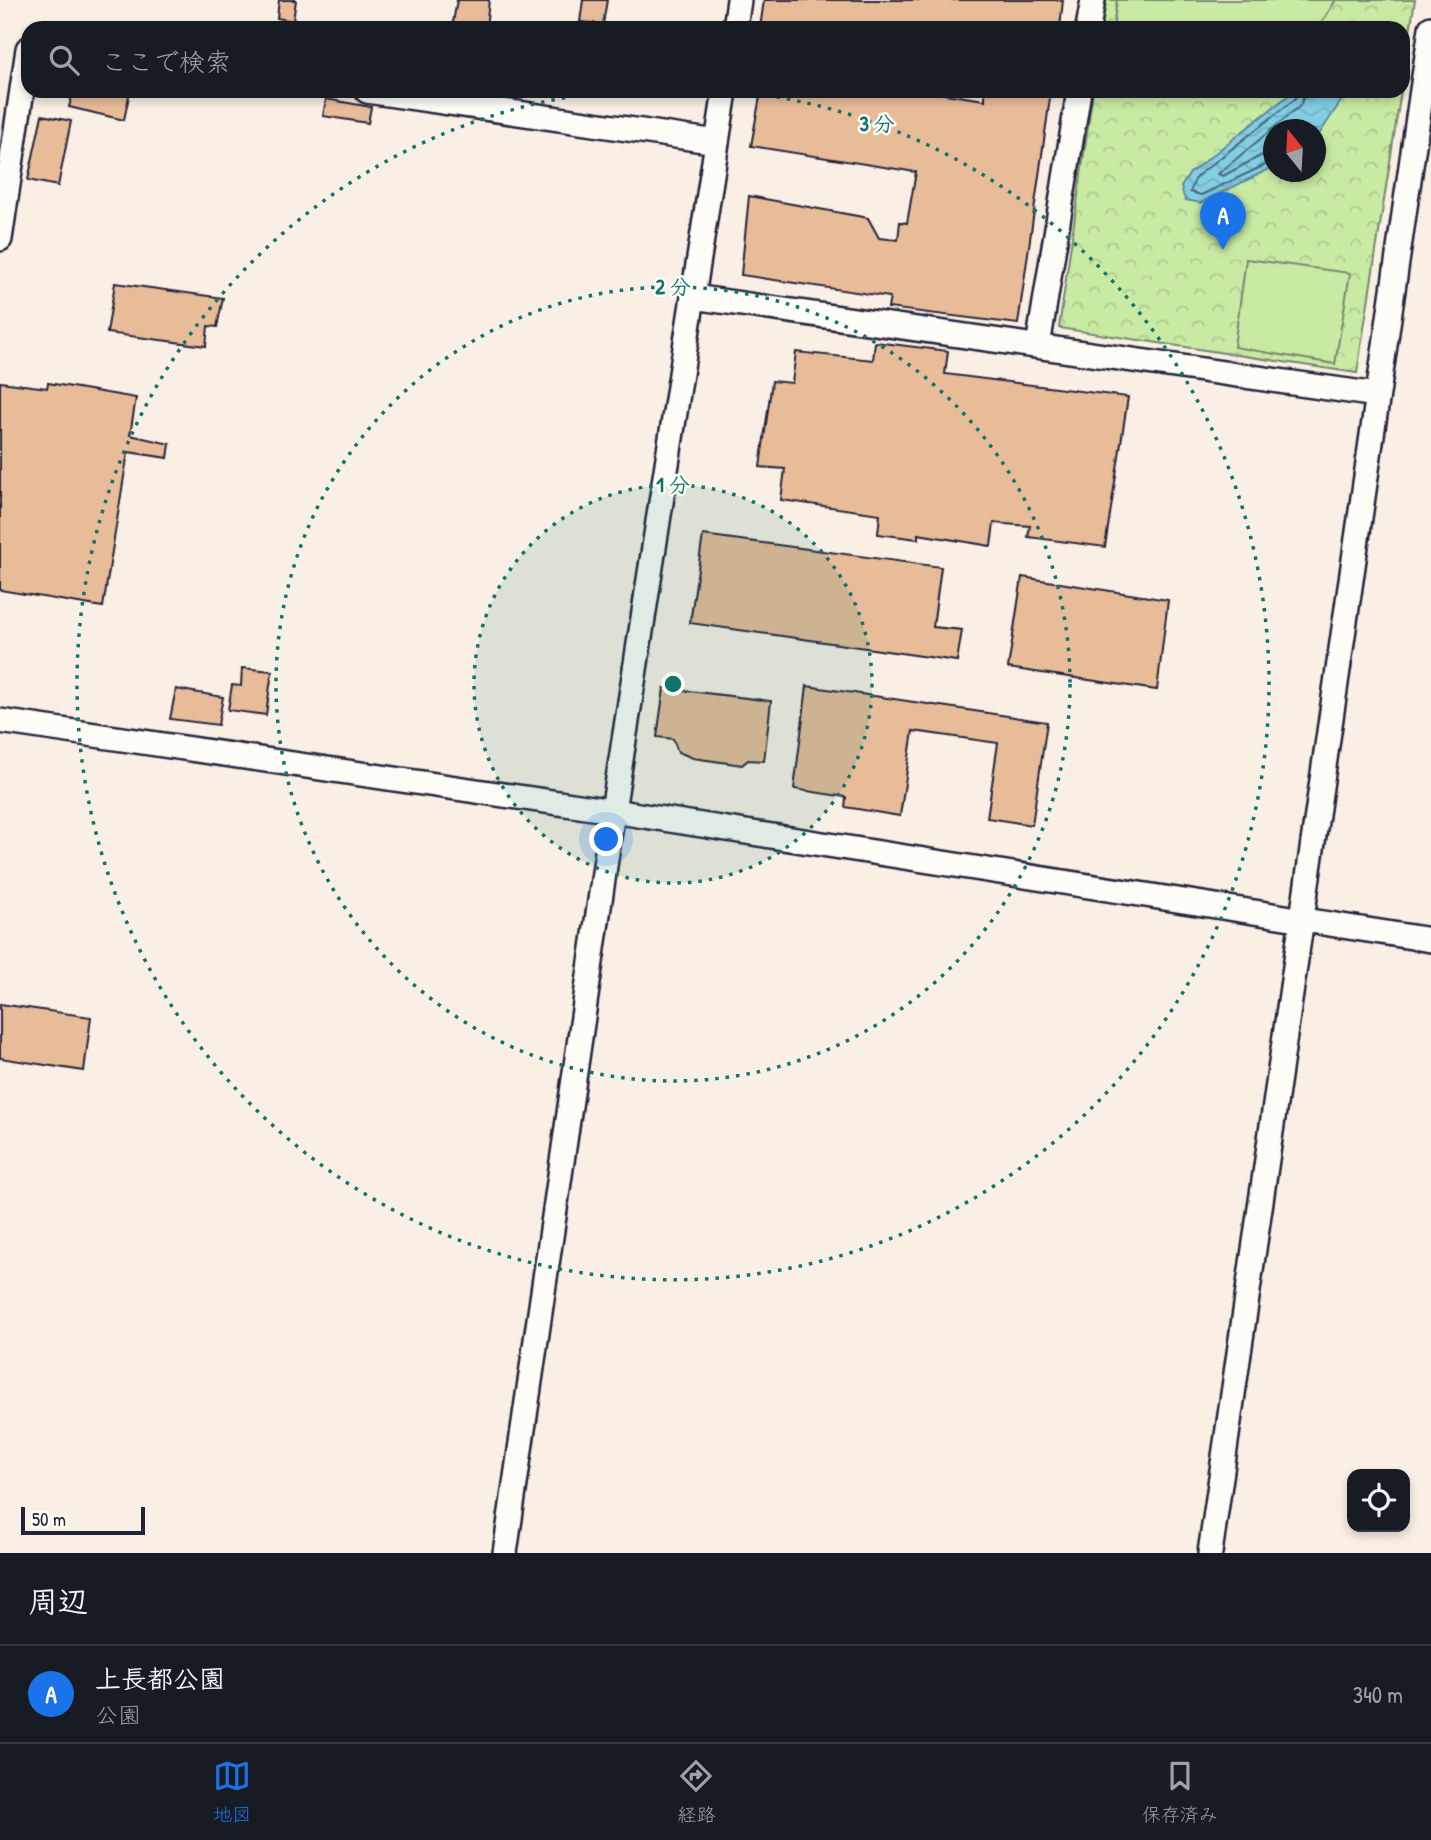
<!DOCTYPE html>
<html lang="ja">
<meta charset="utf-8">
<style>
body{margin:0;font-family:"Patrick Hand","Klee One",sans-serif;background:#20242c;color:#f1f3f6}
.controls{position:absolute;right:21px;bottom:21px;display:grid;overflow:hidden;border-radius:14px;box-shadow:0 4px 10px #0003}
.controls button{width:63px;height:63px;display:grid;place-items:center;padding:0;border:0;border-bottom:2px solid #363941;background:#171b24;color:#f1f3f6;font:35px sans-serif}
.compass{position:absolute;left:1263px;top:119px;width:63px;height:63px;border-radius:50%;background:#171b24;box-shadow:0 4px 10px #0003;rotate:342deg}
.scale{position:absolute;left:21px;bottom:18px;width:124px;box-sizing:border-box;padding-left:7px;border:4px solid #22223b;border-top:0;font-size:19px;line-height:24px;white-space:nowrap;color:#22223b;-webkit-text-stroke:5px #fdfcf7;paint-order:stroke}
.you{position:absolute;left:607px;top:840px;width:24px;height:24px;margin:-18px;border:5px solid #fff;border-radius:50%;background:#1a73e8;box-shadow:0 0 0 10px #1a73e833}
.badge{display:grid;place-items:center;width:46px;height:46px;border-radius:50%;background:#1a73e8;color:#fff;font-size:23px;font-weight:700}
.pin{position:absolute;translate:-50% -58px;filter:drop-shadow(0 2px 4px #0008)}
.pin::after{content:'';position:absolute;top:37px;width:24px;height:21px;background:inherit;clip-path:polygon(0 0,100% 0,50% 100%)}
.list{margin:0;padding:0;list-style:none}
h2{display:flex;justify-content:space-between;align-items:center;height:91px;margin:0;padding:0 28px;font-size:30px}
h2 small{font-size:23px;font-weight:400;color:#9ea1a6}
.list li{display:grid;grid-template-columns:46px 1fr auto;gap:21px;align-items:center;box-sizing:border-box;height:98px;padding:0 28px;border-top:2px solid #363941}
.list b{display:block;font-size:26px;white-space:nowrap}
.list p{margin:0;font-size:23px;white-space:nowrap;color:#9ea1a6}
.list em{font-size:23px;font-style:normal;color:#9ea1a6}
.icon{flex:none;width:38px;height:38px;fill:none;stroke:currentColor;stroke-width:2;stroke-linecap:round;stroke-linejoin:round}
.map{position:relative;flex:none;width:1431px;height:1553px;overflow:hidden}
.search{position:absolute;background:#171b24;box-shadow:0 4px 10px #0003;left:21px;right:21px;top:21px;height:77px;display:flex;align-items:center;gap:18px;box-sizing:border-box;padding:0 24px;border-radius:21px;color:#9ea1a6;font-size:26px}
.sheet{height:189px;background:#171b24}
nav{display:flex;justify-content:space-around;align-items:center;box-sizing:border-box;height:98px;border-top:2px solid #363941;background:#171b24;font-size:19px;color:#9ea1a6}
nav a{display:grid;justify-items:center;gap:4px}
nav .on{color:#1a73e8}
.map>svg:first-child{display:block}
</style>
<div class="map">
<svg width="1431" height="1553" viewBox="0 0 1431 1553">
<defs>
<pattern id="park-crowns" width="20" height="18" patternUnits="userSpaceOnUse" patternTransform="scale(1.75)"><rect width="20" height="18" fill="#c9eaa3"/><path d="M2 6a3 3 0 1 1 6 0M12 15a3 3 0 1 1 6 0" fill="none" stroke="#acc88d"/></pattern>
<pattern id="water-waves" width="16" height="10" patternUnits="userSpaceOnUse" patternTransform="scale(1.75)"><rect width="16" height="10" fill="#83cee3"/><path d="M0 5q4-4 8 0t8 0" fill="none" stroke="#71b1c4"/></pattern>
</defs>
<rect width="100%" height="100%" fill="#f9efe4"/>
<filter id="ink" filterUnits="userSpaceOnUse"><feTurbulence type="fractalNoise" baseFrequency=".0143" numOctaves="2"/><feDisplacementMap in="SourceGraphic" scale="14" xChannelSelector="R" yChannelSelector="G"/><feConvolveMatrix kernelMatrix="1 2 1 2 8 2 1 2 1" color-interpolation-filters="sRGB"/></filter>
<g filter="url(#ink)">
<g fill="url(#park-crowns)" stroke="#76866f" stroke-width="2" fill-rule="evenodd">
<polygon points="1106,0 1415,0 1403,75 1403,28 1102,28"/>
<path d="M1093,91H1401L1357,373L1059,328ZM1274,130H1316V172H1274Z"/>
</g>
<g fill="#c9eaa3" stroke="#76866f" stroke-width="2">
<polygon points="1117,0 1336,0 1318,28 1113,28"/>
<polygon points="1246,259 1350,273 1335,364 1234,347"/>
</g>
<polygon fill="url(#water-waves)" stroke="#5c89a0" stroke-width="2" points="1294,91 1343,91 1345,95 1316,139 1316,130 1274,130 1273,167 1201,203 1185,200 1181,187 1190,173"/>
<g fill="none" stroke-linecap="round" stroke-linejoin="round">
<g stroke="#49677e" stroke-width="2">
<polyline points="1274,152 1264,154 1223,176 1218,174 1300,106 1306,91"/>
<polyline points="1274,161 1201,195 1190,192 1196,177 1295,99 1298,91"/>
</g>
</g>
<g fill="#e9bc99" stroke="#22223b" stroke-width="2">
<polygon points="279,0 296,0 293,21 277,18"/>
<polygon points="457,0 489,0 486,28 452,28"/>
<polygon points="583,0 607,0 603,24 580,22"/>
<polygon points="764,0 1063,0 1060,28 760,28"/>
<polygon points="73,91 130,91 124,120 69,107"/>
<polygon points="761,91 925,91 985,100 985,91 1051,91 1018,324 888,308 890,297 741,275 749,196 868,218 879,238 898,240 900,222 907,223 916,172 751,146"/>
<polygon points="326,99 371,107 368,123 323,116"/>
<polygon points="42,115 71,121 58,186 28,180"/>
<polygon points="115,283 223,298 217,327 208,326 206,346 107,333"/>
<polygon points="875,342 948,351 945,374 1128,397 1105,547 1028,537 1030,526 994,523 991,546 918,534 918,539 878,534 880,514 781,500 785,469 760,467 772,381 792,383 796,352 873,360"/>
<polygon points="0,382 47,388 48,383 136,398 130,435 170,444 168,458 128,452 103,607 0,590"/>
<polygon points="703,535 941,567 933,627 962,630 957,661 690,623"/>
<polygon points="1022,577 1168,600 1157,690 1008,668"/>
<polygon points="242,668 272,671 266,715 228,710 232,685 241,686"/>
<polygon points="807,686 1047,722 1032,825 987,818 998,743 913,731 900,816 845,807 846,797 794,789"/>
<polygon points="664,688 771,701 764,761 748,760 742,765 693,758 678,752 673,739 657,737"/>
<polygon points="176,689 223,697 218,725 170,719"/>
<polygon points="0,1004 91,1017 84,1071 0,1058"/>
</g>
<g fill="none" stroke-linecap="round" stroke-linejoin="round">
<g stroke="#22223b" stroke-width="28">
<g id="minor">
<polyline points="735,28 739,0"/>
<polyline points="1088,28 1093,0"/>
<polyline points="367,91 717,142"/>
<polyline points="0,239 28,49"/>
<polyline points="693,297 1377,395"/>
<polyline points="1038,346 1079,91"/>
<polyline points="0,721 613,811 1431,940"/>
<polyline points="505,1553 613,811 725,91"/>
<polyline points="1210,1553 1431,28"/>
</g>
</g>
<use href="#minor" stroke="#fdfcf7" stroke-width="23"/>
</g>
</g>
<circle cx="673" cy="684" r="199" fill="#0f766e" fill-opacity=".12"/>
<g fill="none" stroke="#0f766e" stroke-width="3.5" stroke-dasharray="3.5 7">
<circle cx="673" cy="684" r="199"/>
<circle cx="673" cy="684" r="397"/>
<path d="M735 91A596 596 0 1 1 611 91"/>
</g>
<circle cx="673" cy="684" r="10" fill="#0f766e" stroke="#fdfcf7" stroke-width="3.5"/>
<g font-size="21" text-anchor="middle" font-weight="bold" fill="#0f766e" stroke="#fdfcf7" stroke-width="5" stroke-linejoin="round" paint-order="stroke">
<text x="877" y="131">3 分</text>
<text x="673" y="294">2 分</text>
<text x="673" y="492">1 分</text>
</g>
</svg>
<div class="controls">
<button><svg class="icon" aria-label="locate" viewBox="0 0 24 24"><circle cx="12" cy="12" r="6"/><path d="M12 2v4M12 18v4M2 12h4M18 12h4"/></svg></button>
</div>
<svg class="compass" viewBox="-18 -18 36 36"><path d="M0-13l5 13h-10z" fill="#e53935"/><path d="M0 13l5-13h-10z" fill="#9ea1a6"/></svg>
<div class="scale">50 m</div>
<div class="you"></div>
<div class="pin badge" style="left:1223px;top:250px">A</div>
<div class="search"><svg class="icon" aria-label="search" viewBox="0 0 24 24"><circle cx="10" cy="10" r="6"/><path d="M15 15l6 6"/></svg>ここで検索</div>
</div>
<section class="sheet">
<h2>周辺<small></small></h2>
<ul class="list">
<li><span class="badge">A</span><div><b>上長都公園</b><p>公園</p></div><em>340 m</em></li>
</ul>
</section>
<nav>
<a class="on"><svg class="icon" aria-label="map" viewBox="0 0 24 24"><path d="M3 6l6-2 6 2 6-2v14l-6 2-6-2-6 2zM9 4v14M15 6v14"/></svg>地図</a>
<a><svg class="icon" aria-label="directions" viewBox="0 0 24 24"><path d="M12 3l9 9-9 9-9-9zM9 14v-3h6M13 9l2 2-2 2"/></svg>経路</a>
<a><svg class="icon" aria-label="saved" viewBox="0 0 24 24"><path d="M7 4h10v16l-5-4-5 4z"/></svg>保存済み</a>
</nav>
